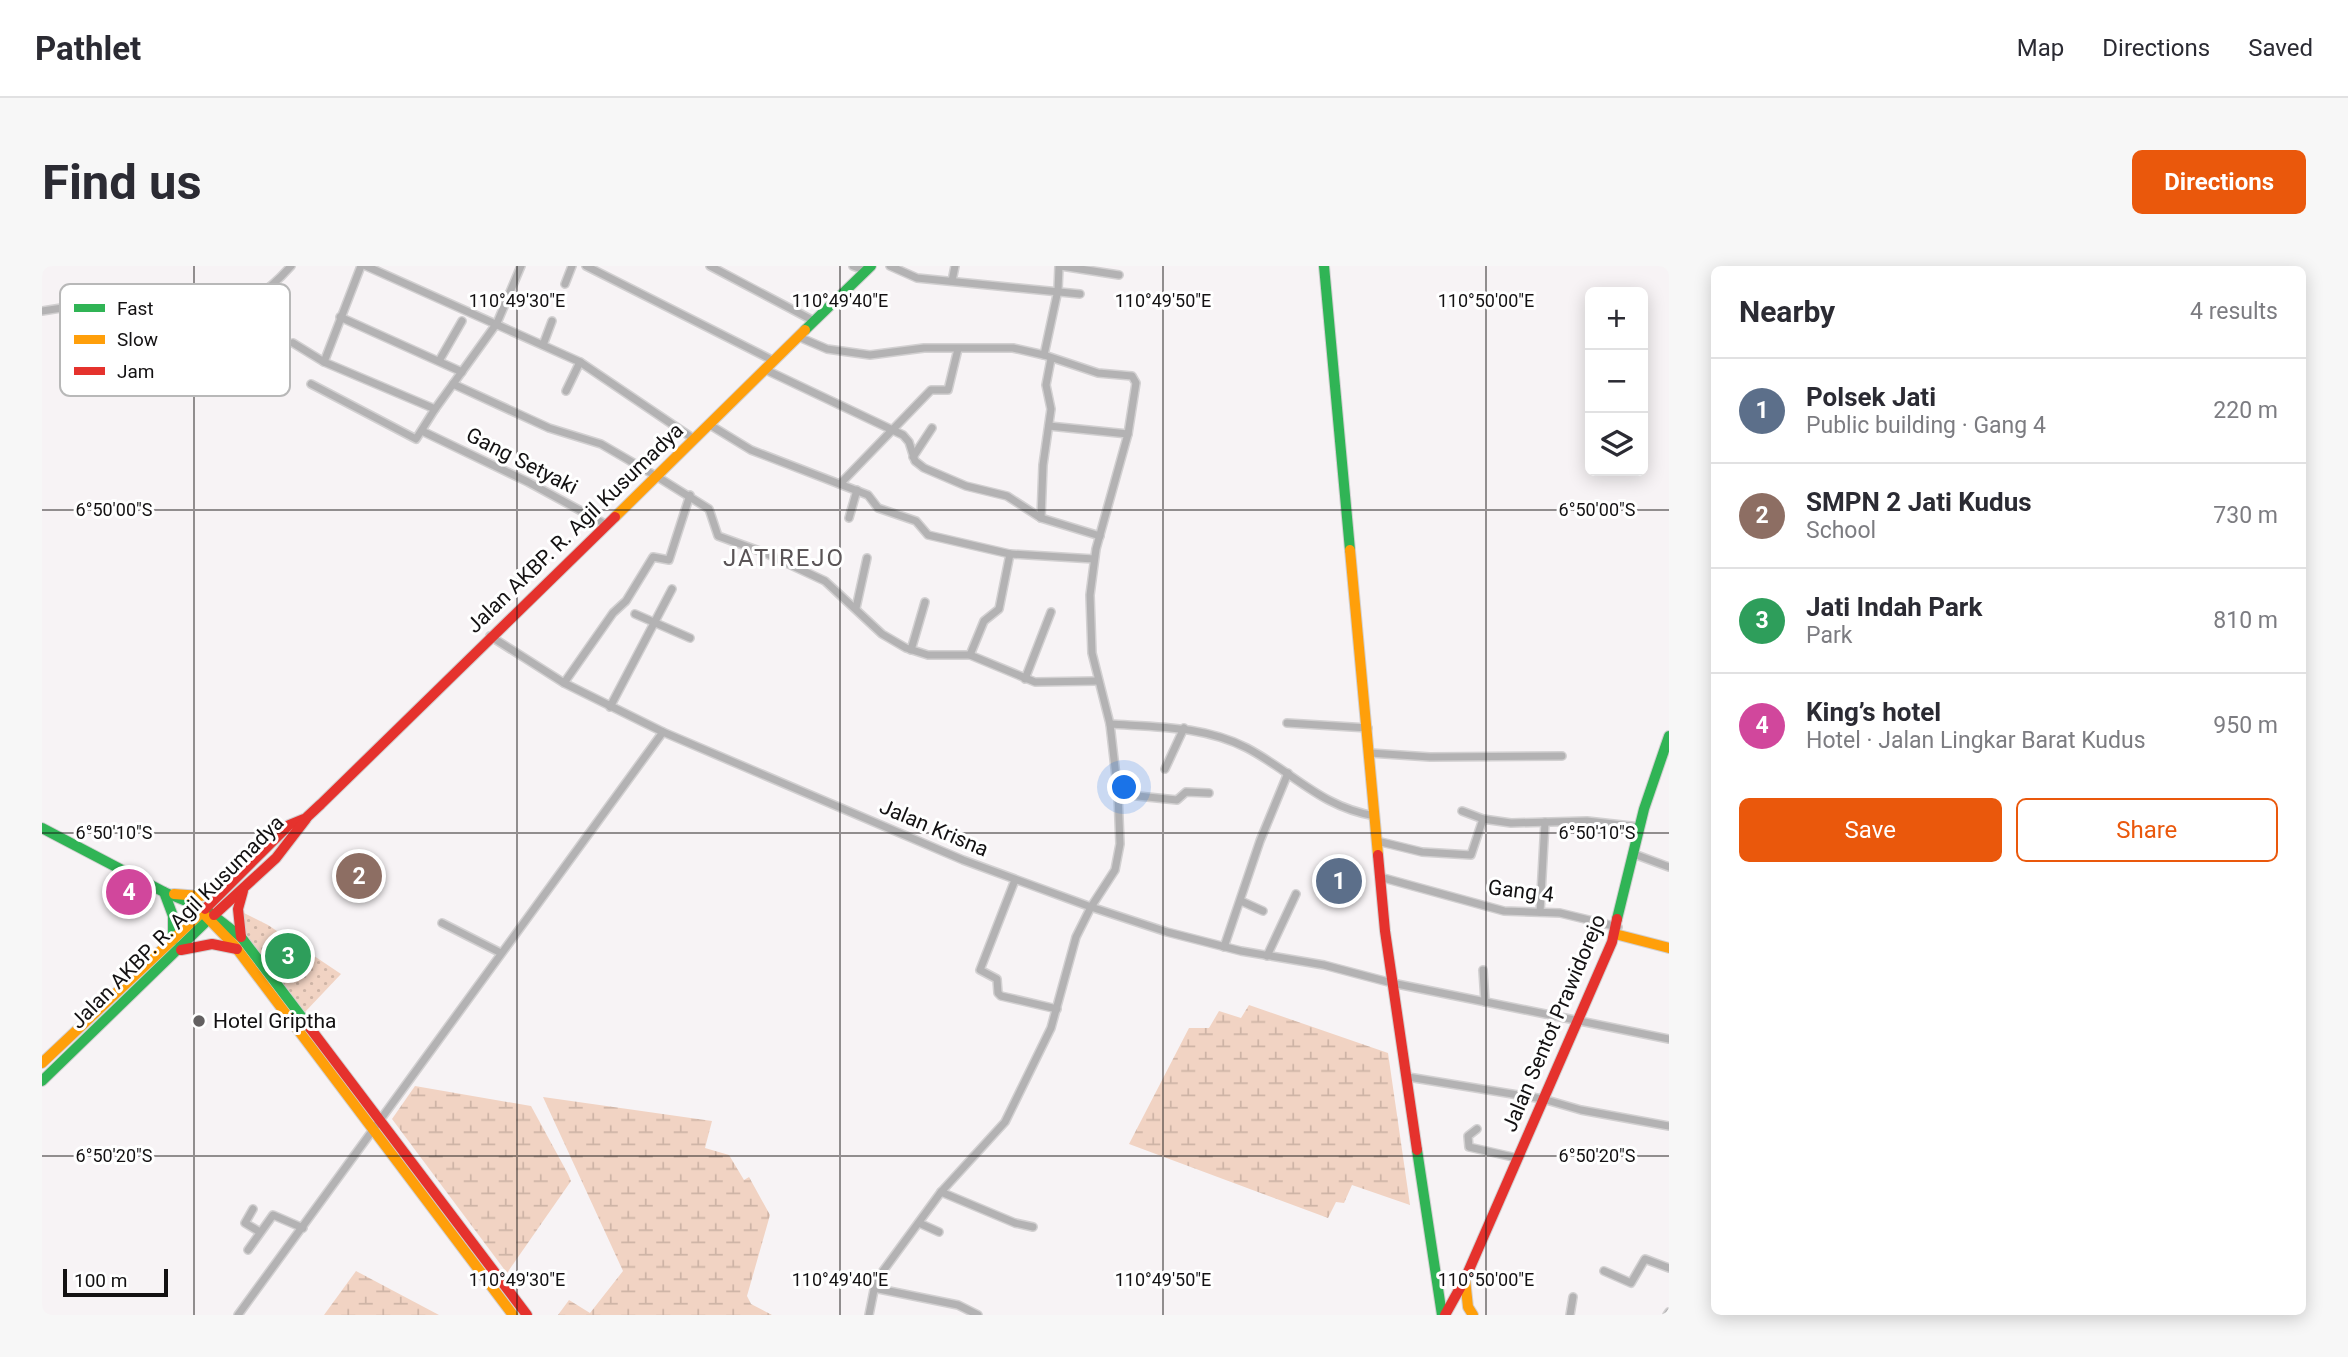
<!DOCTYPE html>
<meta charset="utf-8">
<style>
body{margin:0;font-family:Roboto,sans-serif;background:#f7f7f7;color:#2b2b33}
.controls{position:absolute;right:21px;top:21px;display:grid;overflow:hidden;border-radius:10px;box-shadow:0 4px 18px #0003}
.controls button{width:63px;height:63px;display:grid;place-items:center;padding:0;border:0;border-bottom:2px solid #e1e1e2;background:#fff;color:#2b2b33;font:35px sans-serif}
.scale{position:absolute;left:21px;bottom:18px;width:105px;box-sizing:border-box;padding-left:7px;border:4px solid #131112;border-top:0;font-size:19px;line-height:24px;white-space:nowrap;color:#131112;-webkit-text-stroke:5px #fff;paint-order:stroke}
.you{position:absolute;left:1083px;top:522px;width:24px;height:24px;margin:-18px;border:5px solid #fff;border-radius:50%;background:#1a73e8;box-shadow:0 0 0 10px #1a73e833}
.badge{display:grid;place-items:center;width:46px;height:46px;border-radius:50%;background:#ea580c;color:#fff;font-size:23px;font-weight:700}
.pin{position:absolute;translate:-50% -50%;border:4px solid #fff;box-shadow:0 2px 7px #0006}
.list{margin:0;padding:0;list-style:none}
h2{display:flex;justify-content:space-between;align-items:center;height:91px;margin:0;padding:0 28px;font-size:30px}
h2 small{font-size:23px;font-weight:400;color:#7c7c81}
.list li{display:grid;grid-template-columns:46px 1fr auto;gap:21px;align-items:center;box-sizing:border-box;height:105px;padding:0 28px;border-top:2px solid #e1e1e2}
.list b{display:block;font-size:26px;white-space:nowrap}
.list p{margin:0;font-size:23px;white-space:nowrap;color:#7c7c81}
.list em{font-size:23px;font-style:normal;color:#7c7c81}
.actions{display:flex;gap:14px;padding:21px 28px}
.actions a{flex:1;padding:16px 0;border:2px solid #ea580c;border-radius:10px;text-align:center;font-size:24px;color:#ea580c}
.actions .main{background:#ea580c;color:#fff}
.icon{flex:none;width:38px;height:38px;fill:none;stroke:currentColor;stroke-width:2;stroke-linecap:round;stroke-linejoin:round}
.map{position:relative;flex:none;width:1627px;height:1049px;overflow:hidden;border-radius:10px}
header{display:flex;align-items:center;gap:42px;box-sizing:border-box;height:98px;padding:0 35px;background:#fff;border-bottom:2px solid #e1e1e2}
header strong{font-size:33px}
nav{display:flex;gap:38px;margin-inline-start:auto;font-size:24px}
.intro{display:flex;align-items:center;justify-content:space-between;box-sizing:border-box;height:168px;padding:0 42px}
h1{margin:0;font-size:49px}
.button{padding:18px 32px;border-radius:10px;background:#ea580c;color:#fff;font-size:24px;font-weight:700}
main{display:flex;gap:42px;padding:0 42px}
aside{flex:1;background:#fff;border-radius:10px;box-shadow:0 4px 18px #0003}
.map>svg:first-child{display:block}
</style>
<header>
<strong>Pathlet</strong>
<nav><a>Map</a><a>Directions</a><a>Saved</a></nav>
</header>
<div class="intro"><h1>Find us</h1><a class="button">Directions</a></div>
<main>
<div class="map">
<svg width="1627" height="1049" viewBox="0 0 1627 1049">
<defs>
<pattern id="wetland-marsh" width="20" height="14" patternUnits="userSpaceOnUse" patternTransform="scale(1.75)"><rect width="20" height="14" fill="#f1d3c3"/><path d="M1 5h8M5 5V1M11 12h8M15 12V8" fill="none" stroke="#ceb4a6"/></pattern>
<pattern id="park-dots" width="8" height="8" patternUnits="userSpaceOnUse" patternTransform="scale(1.75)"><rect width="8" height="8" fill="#f1d3c3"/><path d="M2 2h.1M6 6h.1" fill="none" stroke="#ceb4a6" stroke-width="1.8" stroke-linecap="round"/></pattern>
</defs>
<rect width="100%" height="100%" fill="#f7f3f5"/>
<g fill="url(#wetland-marsh)">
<polygon points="1207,739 1346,787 1368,939 1310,919 1302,937 1294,936 1286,952 1087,878 1147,762 1167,762 1177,745 1199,752"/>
<polygon points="373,820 489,840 526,908 529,915 465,1007 350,853"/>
<polygon points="501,831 670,855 663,882 687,889 702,914 707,911 728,949 705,1030 709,1038 730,1049 516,1049 527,1034 548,1047 581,1005"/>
<polygon points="314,1005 397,1049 282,1049"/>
</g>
<polygon fill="url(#park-dots)" points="200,646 226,659 299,708 263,746 204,673"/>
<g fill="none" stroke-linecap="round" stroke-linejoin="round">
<g stroke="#d2d0d1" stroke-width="10">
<g id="street">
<polyline points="324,0 538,96 652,173"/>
<polyline points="544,0 732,95"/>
<polyline points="668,0 772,55"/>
<polyline points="811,0 825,5"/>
<polyline points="848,0 875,12 1038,28"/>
<polyline points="1019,0 1077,9"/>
<polyline points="910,15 913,0"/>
<polyline points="523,18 530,0"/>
<path d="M0,45C30,40 61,36 92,39C163,44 195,61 249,0"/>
<polyline points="298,51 420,106"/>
<polyline points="757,71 785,83 828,89 882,82 971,82 1002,89 1056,107 1090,110 1094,117 1086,168 1054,283 1048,329 1050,387 1068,458 1076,528 1078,578 1073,604 1049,641 1034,671 1009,762 963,856 899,926 841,1005 833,1019 827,1049"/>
<polyline points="251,77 282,96"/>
<polyline points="501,79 510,55"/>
<polyline points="1002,89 1016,24 1017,0"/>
<polyline points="397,95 420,55"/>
<polyline points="724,104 861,169 867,176 873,195 882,202 924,220 965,230 999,252 1058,270"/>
<polyline points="269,118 374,173 393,143 282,96 319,0"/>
<polyline points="411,118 507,162 559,178 614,210 667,243 676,270 723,287 783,315 840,368 864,382 886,389 928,389 993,416 1055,415"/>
<polyline points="524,125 538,96"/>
<polyline points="393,143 455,57 479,0"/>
<polyline points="668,159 709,184 826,229 836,242 874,255 886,269 968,288 957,343 942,355 928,389"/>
<polyline points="1007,160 1086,168"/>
<polyline points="380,165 486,216 563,258"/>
<polyline points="871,191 890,162"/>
<polyline points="798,218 889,124 906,124 916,83"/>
<polyline points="807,252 815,224"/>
<polyline points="999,252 1001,199 1009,143 1004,119 1009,93"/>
<polyline points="968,288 1052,293"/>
<polyline points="814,342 825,292"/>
<polyline points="593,348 648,372"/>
<polyline points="448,370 522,417 621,466 921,594 1049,641 1125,666 1199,685 1282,699 1350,717 1627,773"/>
<polyline points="869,384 883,336"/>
<polyline points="983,413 1009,346"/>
<polyline points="522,417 571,347 584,335 611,291 627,294 648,229"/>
<polyline points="568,441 630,323"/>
<polyline points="1245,457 1326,462"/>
<path d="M1068,458C1115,461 1162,460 1205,482C1252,507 1279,541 1333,550"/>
<polyline points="1328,487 1388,491 1520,490"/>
<polyline points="1123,503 1142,462"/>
<polyline points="1076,528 1135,534 1144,526 1167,527"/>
<polyline points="1420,545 1441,553"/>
<polyline points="1335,575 1380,586 1429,589 1441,553 1469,557 1545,555 1598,561"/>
<polyline points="1592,588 1627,601"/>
<polyline points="1338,611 1462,645 1518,647 1576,661"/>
<polyline points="973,614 938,704 955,713 956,727 959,730 1015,743"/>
<polyline points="1199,635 1221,645"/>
<polyline points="1498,646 1503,556"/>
<polyline points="400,657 459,687"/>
<polyline points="1182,681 1218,575 1246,507"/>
<polyline points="1225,690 1254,628"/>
<polyline points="1441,704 1443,736"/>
<polyline points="1366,811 1501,833 1539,844 1627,860"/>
<polyline points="1435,863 1426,870 1427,881 1475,892"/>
<polyline points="899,926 973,957 991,961"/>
<polyline points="211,943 203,957 218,966"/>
<polyline points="877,957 897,966"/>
<polyline points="206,984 231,949 261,962"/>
<polyline points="1562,1005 1589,1017 1603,993 1627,1002"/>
<polyline points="832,1022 916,1039 936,1049"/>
<polyline points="196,1049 621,466"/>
<polyline points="1528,1049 1531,1031"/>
<polyline points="1625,1049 1627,1046"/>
</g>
</g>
<g stroke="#d2d0d1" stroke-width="12">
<g id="fast">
<polyline points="1282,0 1308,284"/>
<polyline points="763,64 829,0"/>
<polyline points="0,562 122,626 163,643 199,671 268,762"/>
<polyline points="122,626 131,650 131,674"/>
<polyline points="1575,653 1602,543 1627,470"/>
<polyline points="0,815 170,650"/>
<polyline points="1375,884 1400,1049"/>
</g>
</g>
<g stroke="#d2d0d1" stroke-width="12">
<g id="slow">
<polyline points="573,251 763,64"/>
<polyline points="1308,284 1336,589"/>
<polyline points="132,628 158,630 180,625"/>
<polyline points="155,641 192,679 471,1049"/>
<polyline points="1573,668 1627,682"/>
<polyline points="0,797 161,645"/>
<polyline points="1423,1013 1426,1041 1431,1049"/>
</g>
</g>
<g stroke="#d2d0d1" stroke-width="12">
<g id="jam">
<polyline points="1336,589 1343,665 1375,884"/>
<polyline points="163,643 247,559 264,552 279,538 573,251"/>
<polyline points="172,649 234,592 264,553"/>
<polyline points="199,671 196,643 201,625"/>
<polyline points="139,684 170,678 195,683"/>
<polyline points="268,762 485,1049"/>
<polyline points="1403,1049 1423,1013 1570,676 1575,653"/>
</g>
</g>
<use href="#street" stroke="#b3b2b3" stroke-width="7"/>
<use href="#fast" stroke="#30b455" stroke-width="10"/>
<use href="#slow" stroke="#ff9f0a" stroke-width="10"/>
<use href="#jam" stroke="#e5322d" stroke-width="10"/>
</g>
<path fill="none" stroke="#131112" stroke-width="2" stroke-opacity="0.45" d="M152,0V1049M475,0V1049M798,0V1049M1121,0V1049M1444,0V1049M0,244H1627M0,567H1627M0,890H1627"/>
<circle fill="#636061" stroke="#fff" stroke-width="2.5" cx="157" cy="755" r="7"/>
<g text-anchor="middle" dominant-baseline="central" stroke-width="6" stroke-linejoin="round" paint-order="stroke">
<g font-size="21" fill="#131112" stroke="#fff">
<text transform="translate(480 195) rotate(27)">Gang Setyaki</text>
<text transform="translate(533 262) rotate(-44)">Jalan AKBP. R. Agil Kusumadya</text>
<text transform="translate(892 562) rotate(23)">Jalan Krisna</text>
<text transform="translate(1479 625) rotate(7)">Gang 4</text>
<text transform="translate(135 656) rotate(-45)">Jalan AKBP. R. Agil Kusumadya</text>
<text transform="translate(1512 757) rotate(-67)">Jalan Sentot Prawidorejo</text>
</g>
<g font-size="21" fill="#131112" stroke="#fff" text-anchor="start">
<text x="171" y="755">Hotel Griptha</text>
</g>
<g font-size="24" letter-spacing="2" fill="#5a5456" stroke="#fff">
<text x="742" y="292">JATIREJO</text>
</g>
</g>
<rect x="18" y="18" width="230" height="112" rx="10" fill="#fff" stroke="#b8b8b8" stroke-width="2"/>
<rect x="32" y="38" width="31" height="8" fill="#30b455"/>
<rect x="32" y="69" width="31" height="9" fill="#ff9f0a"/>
<rect x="32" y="101" width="31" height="8" fill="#e5322d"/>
<g font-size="19" fill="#131112">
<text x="75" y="49">Fast</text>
<text x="75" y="80">Slow</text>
<text x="75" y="112">Jam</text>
</g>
<g font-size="18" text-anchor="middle" fill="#131112" stroke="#fff" stroke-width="6" stroke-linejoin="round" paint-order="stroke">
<text x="475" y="41">110°49'30"E</text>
<text x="798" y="41">110°49'40"E</text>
<text x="1121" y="41">110°49'50"E</text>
<text x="1444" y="41">110°50'00"E</text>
<text x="72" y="250">6°50'00"S</text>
<text x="1555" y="250">6°50'00"S</text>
<text x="72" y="573">6°50'10"S</text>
<text x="1555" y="573">6°50'10"S</text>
<text x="72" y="896">6°50'20"S</text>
<text x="1555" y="896">6°50'20"S</text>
<text x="475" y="1020">110°49'30"E</text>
<text x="798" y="1020">110°49'40"E</text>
<text x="1121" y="1020">110°49'50"E</text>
<text x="1444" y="1020">110°50'00"E</text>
</g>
</svg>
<div class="controls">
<button>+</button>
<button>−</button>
<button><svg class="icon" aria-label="layers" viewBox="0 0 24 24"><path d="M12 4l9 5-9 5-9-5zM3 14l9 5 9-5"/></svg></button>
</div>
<div class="scale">100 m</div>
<div class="you"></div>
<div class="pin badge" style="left:1297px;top:615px;background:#5c6f8a">1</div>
<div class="pin badge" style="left:317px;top:610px;background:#8d6e63">2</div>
<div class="pin badge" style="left:246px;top:690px;background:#2e9e5b">3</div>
<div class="pin badge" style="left:87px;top:626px;background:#d1479c">4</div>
</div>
<aside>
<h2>Nearby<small>4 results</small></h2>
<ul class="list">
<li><span class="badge" style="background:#5c6f8a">1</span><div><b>Polsek Jati</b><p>Public building · Gang 4</p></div><em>220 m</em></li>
<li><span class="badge" style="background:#8d6e63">2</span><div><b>SMPN 2 Jati Kudus</b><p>School</p></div><em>730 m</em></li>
<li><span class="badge" style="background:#2e9e5b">3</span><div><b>Jati Indah Park</b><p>Park</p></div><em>810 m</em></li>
<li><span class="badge" style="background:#d1479c">4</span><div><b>King’s hotel</b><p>Hotel · Jalan Lingkar Barat Kudus</p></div><em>950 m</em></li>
</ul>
<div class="actions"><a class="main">Save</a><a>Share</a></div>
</aside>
</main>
